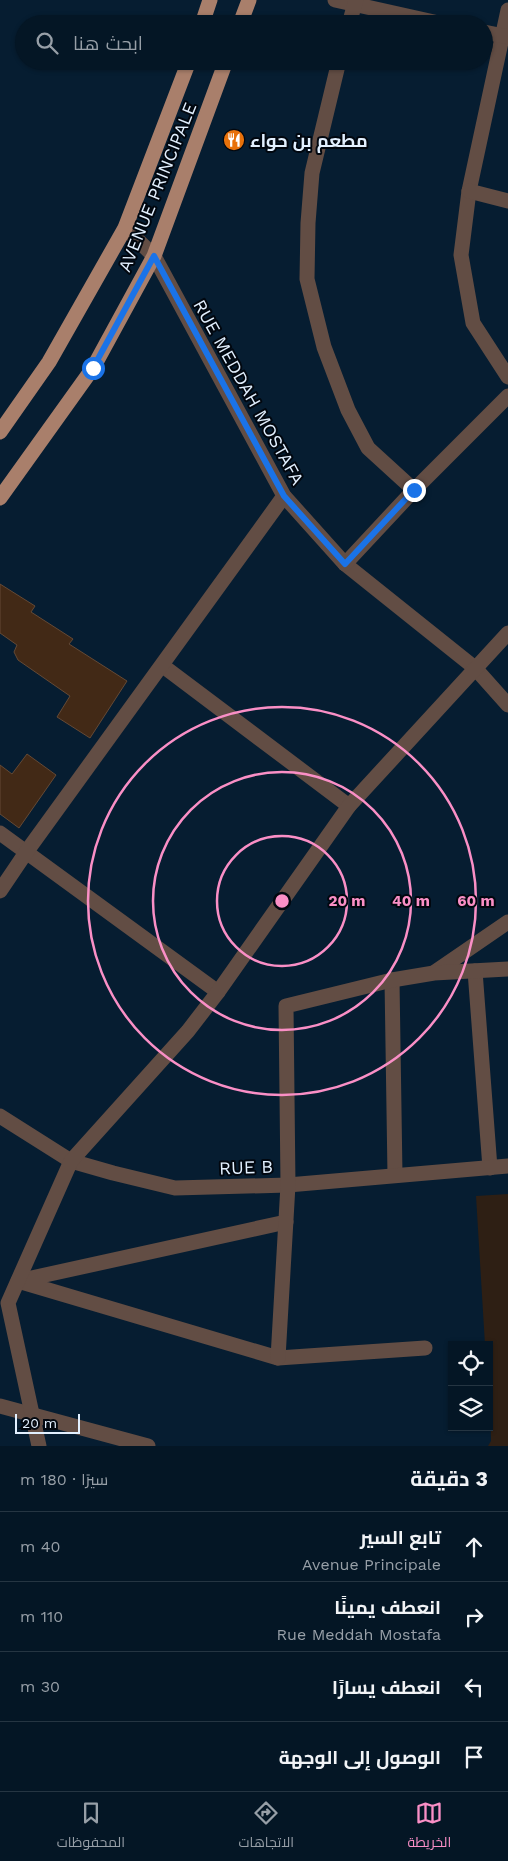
<!DOCTYPE html>
<html lang="ar">
<meta charset="utf-8">
<style>
body{margin:0;font-family:"Work Sans",Cairo,sans-serif;background:#0d1f2d;color:#f1f3f6;direction:rtl}
.controls{position:absolute;right:15px;bottom:15px;display:grid;overflow:hidden;border-radius:0px;box-shadow:0 1px 4px #0004}
.controls button{width:45px;height:45px;display:grid;place-items:center;padding:0;border:0;border-bottom:1px solid #253542;background:#041625;color:#f1f3f6;font:25px sans-serif}
.scale{position:absolute;left:15px;bottom:12px;width:65px;box-sizing:border-box;padding-left:5px;border:2px solid #e2f0ff;border-top:0;font-size:14px;line-height:18px;white-space:nowrap;color:#e2f0ff;-webkit-text-stroke:4px #01070f;paint-order:stroke}
.stop{position:absolute;width:15px;height:15px;margin:-11px;border:4px solid #1a73e8;border-radius:50%;background:#fff}
.stop.end{background:#1a73e8;border-color:#fff;box-shadow:0 1px 5px #0008}
.list{margin:0;padding:0;list-style:none}
h2{display:flex;justify-content:space-between;align-items:center;height:65px;margin:0;padding:0 20px;font-size:21px}
h2 small{font-size:16px;font-weight:400;color:#979fa7}
.list li{display:grid;grid-template-columns:32px 1fr auto;gap:15px;align-items:center;box-sizing:border-box;height:70px;padding:0 20px;border-top:1px solid #253542}
.list b{display:block;font-size:19px;white-space:nowrap}
.list p{margin:0;font-size:16px;white-space:nowrap;color:#979fa7}
.list em{font-size:16px;font-style:normal;color:#979fa7}
.icon{flex:none;width:28px;height:28px;fill:none;stroke:currentColor;stroke-width:2;stroke-linecap:round;stroke-linejoin:round}
.map{position:relative;flex:none;width:508px;height:1446px;overflow:hidden;direction:ltr}
.search{position:absolute;background:#041625;box-shadow:0 1px 4px #0004;left:15px;right:15px;top:15px;height:55px;display:flex;align-items:center;gap:12px;box-sizing:border-box;padding:0 18px;border-radius:28px;color:#979fa7;font-size:19px}
.sheet{height:345px;background:#041625}
nav{display:flex;justify-content:space-around;align-items:center;box-sizing:border-box;height:70px;border-top:1px solid #253542;background:#041625;font-size:14px;color:#979fa7}
nav a{display:grid;justify-items:center;gap:2px}
nav .on{color:#fa8fc6}
.map>svg:first-child{display:block}
</style>
<div class="map">
<svg width="508" height="1446" viewBox="0 0 508 1446">
<rect width="100%" height="100%" fill="#061d31"/>
<polygon fill="#2e1f14" points="508,1194 508,1446 488,1446 491,1441 489,1345 485,1345 476,1196"/>
<g fill="#422916" stroke="#644935">
<polygon points="0,584 35,606 31,612 73,639 69,644 127,681 90,738 57,717 70,696 18,660 14,652 17,645 0,633"/>
<polygon points="27,754 56,775 19,828 0,814 0,765 12,774"/>
</g>
<g fill="none" stroke-linecap="round" stroke-linejoin="round">
<g stroke="#624d44" stroke-width="15">
<polyline points="335,0 443,24"/>
<polyline points="508,10 469,191 461,255 473,323 508,377"/>
<polyline points="349,24 356,0"/>
<polyline points="484,32 508,37"/>
<polyline points="339,61 312,173 308,223 307,279 324,347 348,410 368,448 414,490"/>
<polyline points="469,191 508,201"/>
<polyline points="125,228 154,256 284,496 345,564 475,668 508,705"/>
<polyline points="345,564 414,490 508,396"/>
<polyline points="163,666 349,806"/>
<polyline points="0,833 218,992"/>
<polyline points="0,891 27,851 284,496"/>
<polyline points="475,971 490,1168"/>
<polyline points="435,972 508,922"/>
<polyline points="392,980 395,1175"/>
<polyline points="0,1116 71,1161 113,1173 175,1188 288,1185 508,1166"/>
<polyline points="286,1222 18,1281 278,1358 425,1348"/>
<polyline points="278,1358 288,1185 286,1006 392,980 434,973 508,969"/>
<polyline points="0,1406 148,1446"/>
<polyline points="39,1446 8,1303 71,1161 188,1031 218,992 349,806 508,633"/>
</g>
<g stroke="#a97f6b" stroke-width="15">
<polyline points="202,24 210,0"/>
<polyline points="240,24 249,0"/>
<polyline points="0,432 49,362 125,228 189,61"/>
<polyline points="0,498 93,368 154,256 226,61"/>
</g>
</g>
<g fill="none" stroke-linecap="round" stroke-linejoin="round">
<polyline stroke="#1a73e8" stroke-width="6" points="93,368 154,256 284,496 345,564 414,490"/>
</g>
<g fill="none" stroke="#fa8fc6" stroke-width="2.5">
<circle cx="282" cy="901" r="65"/>
<circle cx="282" cy="901" r="129"/>
<circle cx="282" cy="901" r="194"/>
</g>
<defs>
<g id="restaurant-disc" transform="scale(1.125)"><circle r="9.5" fill="#e8710a" stroke="#01070f"/><path d="M-5-6h1v4h1v-4h1v4h1v-4h1v5L-1.5 .5V6h-2V.5L-5-1ZM5-6V6H3V1.5H1.5Q1.5-4 5-6Z" fill="#fff"/></g>
</defs>
<g fill-rule="evenodd">
<use href="#restaurant-disc" x="234" y="140"/>
</g>
<g text-anchor="middle" dominant-baseline="central" stroke-width="4" stroke-linejoin="round" paint-order="stroke">
<g font-size="18" font-weight="bold" fill="#e2f0ff" stroke="#01070f" text-anchor="start">
<text x="250" y="140">مطعم بن حواء</text>
</g>
<g font-size="18" fill="#e2f0ff" stroke="#01070f">
<text transform="translate(157 187) rotate(-68)">AVENUE PRINCIPALE</text>
<text transform="translate(249 392) rotate(61)">RUE MEDDAH MOSTAFA</text>
<text transform="translate(246 1167) rotate(-2)">RUE B</text>
</g>
</g>
<circle cx="282" cy="901" r="8" fill="#fa8fc6" stroke="#01070f" stroke-width="2.5"/>
<g font-size="15" text-anchor="middle" font-weight="bold" fill="#fa8fc6" stroke="#01070f" stroke-width="4" stroke-linejoin="round" paint-order="stroke">
<text x="347" y="906">20 m</text>
<text x="411" y="906">40 m</text>
<text x="476" y="906">60 m</text>
</g>
</svg>
<div class="controls">
<button><svg class="icon" aria-label="locate" viewBox="0 0 24 24"><circle cx="12" cy="12" r="6"/><path d="M12 2v4M12 18v4M2 12h4M18 12h4"/></svg></button>
<button><svg class="icon" aria-label="layers" viewBox="0 0 24 24"><path d="M12 4l9 5-9 5-9-5zM3 14l9 5 9-5"/></svg></button>
</div>
<div class="scale">20 m</div>
<div class="stop" style="left:93px;top:368px"></div>
<div class="stop end" style="left:414px;top:490px"></div>
<div class="search"><svg class="icon" aria-label="search" viewBox="0 0 24 24"><circle cx="10" cy="10" r="6"/><path d="M15 15l6 6"/></svg>ابحث هنا</div>
</div>
<section class="sheet">
<h2>3 دقيقة<small>سيرًا · 180 m</small></h2>
<ul class="list">
<li><svg class="icon" aria-label="ahead" viewBox="0 0 24 24"><path d="M12 20V5M6 11l6-6 6 6"/></svg><div><b>تابع السير</b><p>Avenue Principale</p></div><em>40 m</em></li>
<li><svg class="icon" aria-label="right" viewBox="0 0 24 24"><path d="M7 20v-9h11M14 6l5 5-5 5"/></svg><div><b>انعطف يمينًا</b><p>Rue Meddah Mostafa</p></div><em>110 m</em></li>
<li><svg class="icon" aria-label="left" viewBox="0 0 24 24"><path d="M17 20v-9H6M10 6l-5 5 5 5"/></svg><div><b>انعطف يسارًا</b></div><em>30 m</em></li>
<li><svg class="icon" aria-label="arrive" viewBox="0 0 24 24"><path d="M6 21V4h12l-3 4 3 4H6"/></svg><div><b>الوصول إلى الوجهة</b></div></li>
</ul>
</section>
<nav>
<a class="on"><svg class="icon" aria-label="map" viewBox="0 0 24 24"><path d="M3 6l6-2 6 2 6-2v14l-6 2-6-2-6 2zM9 4v14M15 6v14"/></svg>الخريطة</a>
<a><svg class="icon" aria-label="directions" viewBox="0 0 24 24"><path d="M12 3l9 9-9 9-9-9zM9 14v-3h6M13 9l2 2-2 2"/></svg>الاتجاهات</a>
<a><svg class="icon" aria-label="saved" viewBox="0 0 24 24"><path d="M7 4h10v16l-5-4-5 4z"/></svg>المحفوظات</a>
</nav>
